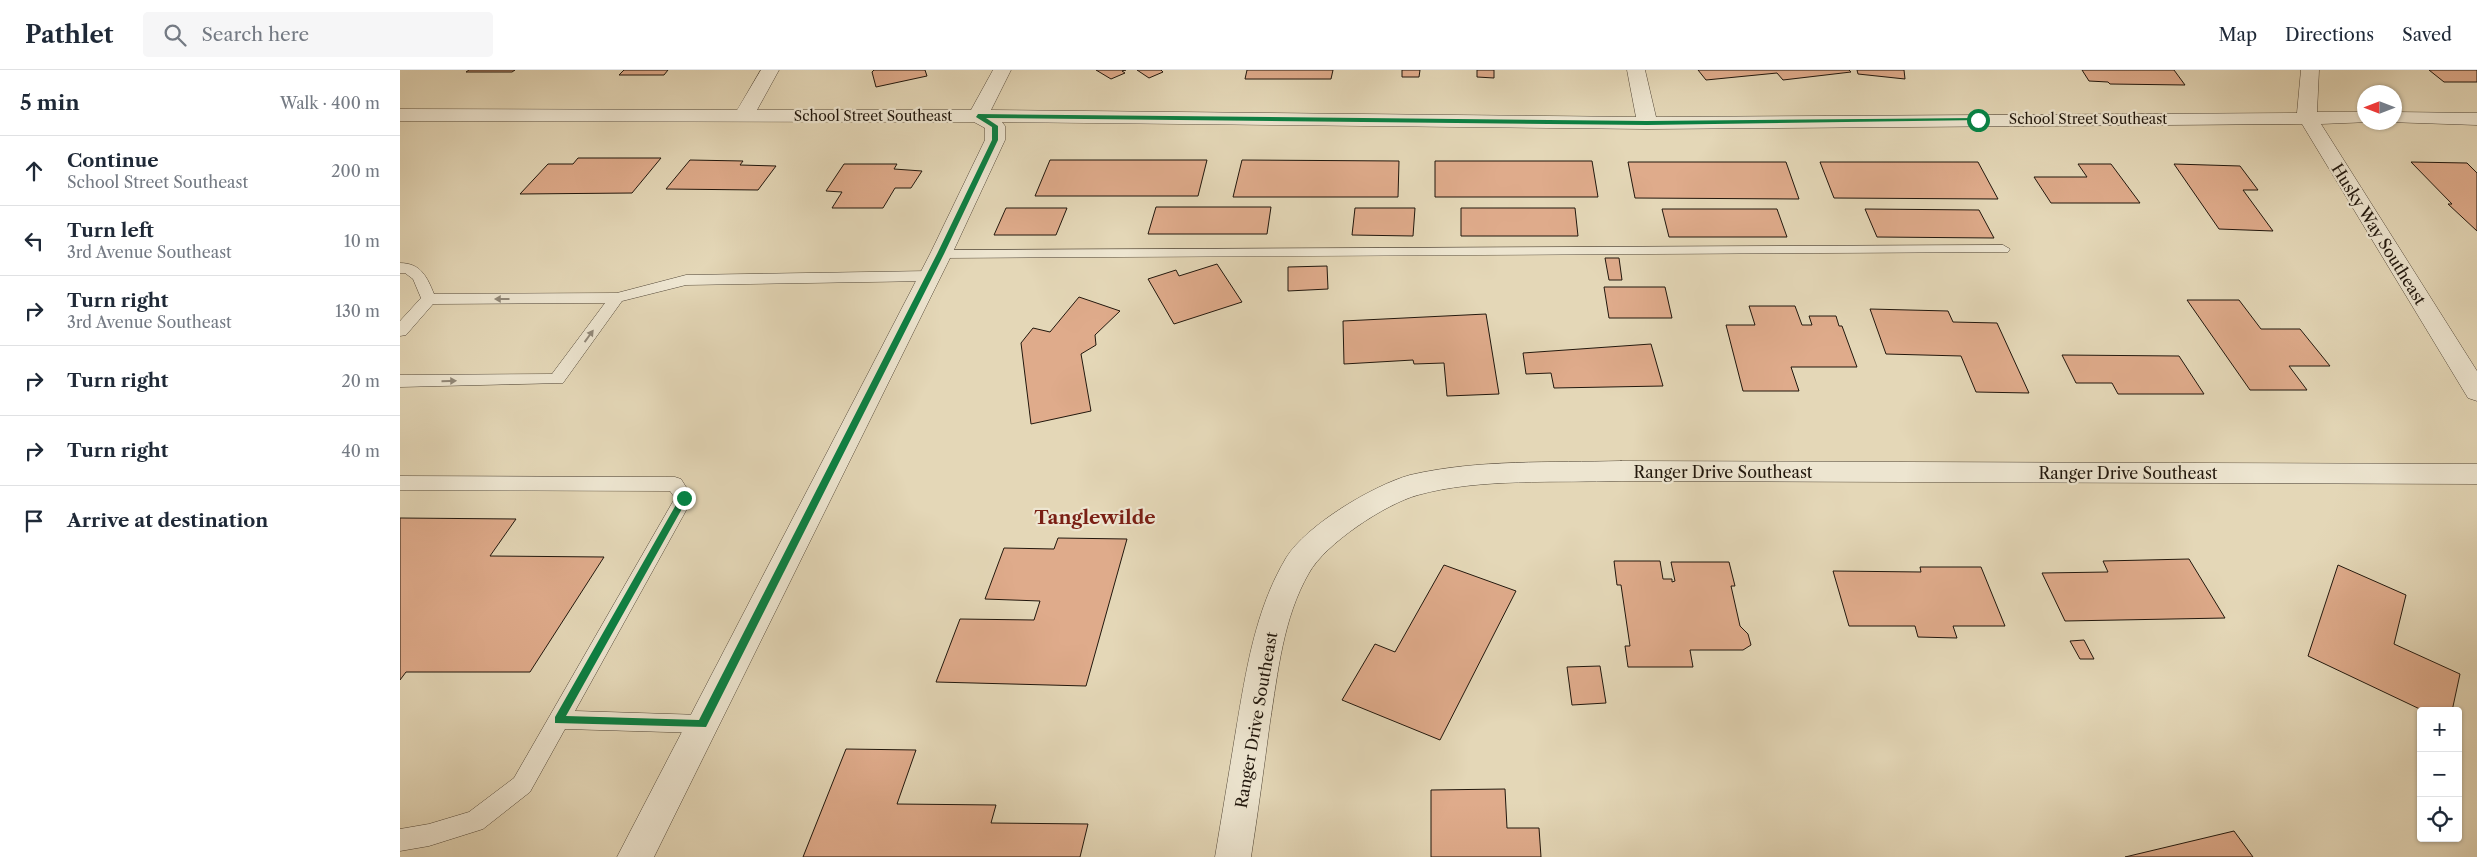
<!DOCTYPE html>
<meta charset="utf-8">
<style>
body{margin:0;font-family:"Libre Caslon Text",serif;background:#f6f6f7;color:#1f2937}
.controls{position:absolute;right:15px;bottom:15px;display:grid;overflow:hidden;border-radius:5px;box-shadow:0 1px 4px #0004}
.controls button{width:45px;height:45px;display:grid;place-items:center;padding:0;border:0;border-bottom:1px solid #e0e1e3;background:#fff;color:#1f2937;font:25px sans-serif}
.compass{position:absolute;left:1957px;top:15px;width:45px;height:45px;border-radius:50%;background:#fff;box-shadow:0 1px 4px #0004;rotate:270deg}
.stop{position:absolute;width:15px;height:15px;margin:-11px;border:4px solid #0b8043;border-radius:50%;background:#fff}
.stop.end{background:#0b8043;border-color:#fff;box-shadow:0 1px 5px #0008}
.list{margin:0;padding:0;list-style:none}
h2{display:flex;justify-content:space-between;align-items:center;height:65px;margin:0;padding:0 20px;font-size:21px}
h2 small{font-size:16px;font-weight:400;color:#747a83}
.list li{display:grid;grid-template-columns:32px 1fr auto;gap:15px;align-items:center;box-sizing:border-box;height:70px;padding:0 20px;border-top:1px solid #e0e1e3}
.list b{display:block;font-size:19px;white-space:nowrap}
.list p{margin:0;font-size:16px;white-space:nowrap;color:#747a83}
.list em{font-size:16px;font-style:normal;color:#747a83}
.icon{flex:none;width:28px;height:28px;fill:none;stroke:currentColor;stroke-width:2;stroke-linecap:round;stroke-linejoin:round}
.map{position:relative;flex:none;width:2077px;height:787px;overflow:hidden}
header{display:flex;align-items:center;gap:30px;box-sizing:border-box;height:70px;padding:0 25px;background:#fff;border-bottom:1px solid #e0e1e3}
header strong{font-size:24px}
nav{display:flex;gap:28px;margin-inline-start:auto;font-size:18px}
.search{width:350px;height:45px;background:#f6f6f7;display:flex;align-items:center;gap:12px;box-sizing:border-box;padding:0 18px;border-radius:5px;color:#747a83;font-size:19px}
main{display:flex}
aside{flex:1;background:#fff}
.map>svg:first-child{display:block}
</style>
<header>
<strong>Pathlet</strong>
<div class="search"><svg class="icon" aria-label="search" viewBox="0 0 24 24"><circle cx="10" cy="10" r="6"/><path d="M15 15l6 6"/></svg>Search here</div>
<nav><a>Map</a><a>Directions</a><a>Saved</a></nav>
</header>
<main>
<aside>
<h2>5 min<small>Walk · 400 m</small></h2>
<ul class="list">
<li><svg class="icon" aria-label="ahead" viewBox="0 0 24 24"><path d="M12 20V5M6 11l6-6 6 6"/></svg><div><b>Continue</b><p>School Street Southeast</p></div><em>200 m</em></li>
<li><svg class="icon" aria-label="left" viewBox="0 0 24 24"><path d="M17 20v-9H6M10 6l-5 5 5 5"/></svg><div><b>Turn left</b><p>3rd Avenue Southeast</p></div><em>10 m</em></li>
<li><svg class="icon" aria-label="right" viewBox="0 0 24 24"><path d="M7 20v-9h11M14 6l5 5-5 5"/></svg><div><b>Turn right</b><p>3rd Avenue Southeast</p></div><em>130 m</em></li>
<li><svg class="icon" aria-label="right" viewBox="0 0 24 24"><path d="M7 20v-9h11M14 6l5 5-5 5"/></svg><div><b>Turn right</b></div><em>20 m</em></li>
<li><svg class="icon" aria-label="right" viewBox="0 0 24 24"><path d="M7 20v-9h11M14 6l5 5-5 5"/></svg><div><b>Turn right</b></div><em>40 m</em></li>
<li><svg class="icon" aria-label="arrive" viewBox="0 0 24 24"><path d="M6 21V4h12l-3 4 3 4H6"/></svg><div><b>Arrive at destination</b></div></li>
</ul>
</aside>
<div class="map">
<svg width="2077" height="787" viewBox="0 0 2077 787">
<rect width="100%" height="100%" fill="#e4d7b7"/>
<filter id="stains"><feTurbulence type="fractalNoise" baseFrequency=".004" numOctaves="4"/><feColorMatrix values="0 0 0 0 .2 0 0 0 0 .09 0 0 0 0 .02 0 0 0 .5 -.17"/></filter>
<radialGradient id="worn" r=".72"><stop offset=".6" stop-color="#630" stop-opacity="0"/><stop offset="1" stop-color="#630" stop-opacity=".3"/></radialGradient>
<g fill="#dfab8b" stroke="#21170d">
<polygon points="69,0 115,0 112,2 66,2"/>
<polygon points="224,0 268,0 264,5 219,5"/>
<polygon points="474,0 525,0 527,6 476,17 472,2"/>
<polygon points="696,0 726,0 722,1 725,3 711,9"/>
<polygon points="737,0 761,0 763,2 749,8"/>
<polygon points="847,0 933,0 931,9 845,9"/>
<polygon points="1002,0 1020,0 1019,7 1002,7"/>
<polygon points="1077,0 1094,0 1094,8 1077,7"/>
<polygon points="1298,0 1449,0 1451,2 1383,10 1377,3 1306,10"/>
<polygon points="1457,0 1504,0 1505,9 1458,4"/>
<polygon points="1682,0 1774,0 1785,15 1710,14 1708,12 1689,11"/>
<polygon points="2029,0 2077,0 2077,12 2044,12"/>
<polygon points="178,88 261,88 232,123 120,124 148,94 173,94"/>
<polygon points="290,90 343,91 340,95 376,96 358,120 266,119"/>
<polygon points="650,90 807,90 798,126 635,126"/>
<polygon points="842,90 999,91 998,127 833,127"/>
<polygon points="1035,91 1192,91 1198,127 1035,127"/>
<polygon points="1228,92 1386,92 1399,129 1235,128"/>
<polygon points="1420,92 1578,92 1598,129 1434,128"/>
<polygon points="2011,92 2067,93 2077,103 2077,161 2048,134 2052,134"/>
<polygon points="444,94 497,94 494,99 522,101 511,118 495,118 483,138 432,138 442,122 426,121"/>
<polygon points="1678,94 1711,94 1740,133 1651,133 1634,107 1687,107"/>
<polygon points="1774,94 1840,96 1858,120 1843,120 1873,161 1819,159"/>
<polygon points="756,137 871,137 867,164 748,164"/>
<polygon points="606,138 667,138 656,165 594,165"/>
<polygon points="955,138 1015,138 1013,166 952,165"/>
<polygon points="1061,138 1175,138 1178,166 1061,166"/>
<polygon points="1262,139 1377,139 1387,167 1269,167"/>
<polygon points="1465,139 1579,140 1594,168 1477,167"/>
<polygon points="1205,188 1219,188 1222,210 1209,210"/>
<polygon points="817,194 842,232 774,254 748,209 776,200 779,206"/>
<polygon points="927,196 928,219 888,221 888,197"/>
<polygon points="1204,217 1265,217 1272,248 1209,248"/>
<polygon points="679,227 720,241 695,265 696,275 681,284 691,341 631,354 621,273 633,258 650,262"/>
<polygon points="1787,230 1839,230 1861,259 1900,259 1930,296 1889,296 1907,320 1850,320"/>
<polygon points="1349,236 1395,236 1402,255 1412,255 1409,246 1436,246 1439,256 1442,256 1457,297 1391,297 1399,321 1343,321 1326,255 1355,255"/>
<polygon points="1470,239 1548,241 1553,252 1597,253 1629,323 1576,322 1561,286 1486,284"/>
<polygon points="1086,244 1099,324 1047,326 1044,293 1014,294 1013,290 944,294 943,251"/>
<polygon points="1251,274 1263,316 1154,318 1151,303 1126,304 1123,283"/>
<polygon points="1662,285 1779,286 1804,324 1718,324 1712,313 1676,313"/>
<polygon points="0,448 116,449 90,486 204,487 130,602 6,602 0,610"/>
<polygon points="658,468 727,469 686,616 536,612 560,549 634,550 640,531 585,529 604,478 654,479"/>
<polygon points="1789,489 1825,548 1665,551 1642,503 1708,502 1703,491"/>
<polygon points="1214,491 1260,491 1263,509 1272,509 1272,512 1275,511 1271,492 1329,492 1335,516 1331,516 1340,556 1348,564 1351,575 1343,580 1290,580 1293,597 1228,597 1225,576 1230,576 1221,515 1217,515"/>
<polygon points="1044,495 1116,521 1040,670 942,630 975,574 995,582"/>
<polygon points="1938,495 2006,525 1994,574 2060,604 2052,641 2024,641 1908,586"/>
<polygon points="1520,497 1581,497 1605,556 1553,556 1557,568 1518,567 1515,556 1449,556 1433,501 1521,502"/>
<polygon points="1684,570 1694,589 1680,589 1670,571"/>
<polygon points="1200,596 1206,633 1172,635 1167,597"/>
<polygon points="446,679 516,680 497,734 596,735 591,753 688,754 680,787 403,787"/>
<polygon points="1105,719 1107,758 1139,758 1141,787 1031,787 1031,720"/>
<polygon points="1834,761 1853,787 1725,787"/>
</g>
<g fill="none" stroke-linecap="round" stroke-linejoin="round">
<g stroke="#524738" stroke-width="1">
<g id="lane">
<polygon points="1603,175 1610,179 1608,182 541,188 534,184 541,180"/>
<path d="M0,193C21,193 27,207 34,224L217,223L286,205L529,201L536,206L529,211L286,215L222,231L163,313L0,317V305L152,304L205,233L33,234L6,265L0,266V251L21,228L13,209L5,203H0Z"/>
<polygon points="0,406 275,407 281,409 293,428 175,641 302,645 309,647 313,654 309,661 302,663 165,659 130,722 83,759 29,776 0,781 0,759 29,754 69,742 114,708 275,428 270,421 0,420"/>
</g>
</g>
<g stroke="#524738" stroke-width="1">
<g id="street">
<polygon points="361,0 379,0 357,40 571,40 593,0 611,0 591,40 1236,47 1227,0 1245,0 1256,47 1897,43 1901,0 1919,0 1917,42 1964,42 1964,52 1970,52 1921,54 2077,301 2077,331 2068,328 1902,54 1247,59 602,52 605,56 605,70 552,184 254,787 217,787 530,184 585,70 585,58 574,52 0,51 0,39 337,40"/>
<polygon points="1994,42 2077,43 2077,55 1988,52 1994,52"/>
<path d="M1221,391L2077,394V414L1221,411C1158,413 1078,408 1018,425C985,434 925,474 909,503C883,548 878,602 870,652C864,697 858,742 851,787H815C822,745 829,703 836,660C846,601 855,540 886,488C906,455 974,415 1010,405C1079,389 1151,393 1221,391Z"/>
</g>
</g>
<use href="#lane" fill="#ede5d0" fill-rule="evenodd"/>
<use href="#street" fill="#ede5d0" fill-rule="evenodd"/>
</g>
<defs><path id="oneway-solid" d="M-6-.8H1V-3.2L6.5 0L1 3.2V.8H-6Z" transform="scale(1.25)"/></defs>
<g fill="#918878">
<use href="#oneway-solid" transform="translate(102 229) rotate(180)"/>
<use href="#oneway-solid" transform="translate(189 266) rotate(-54)"/>
<use href="#oneway-solid" transform="translate(49 311) rotate(-1)"/>
</g>
<polygon fill="#0b8043" points="578,44 1247,51 1578,48 1581,50 1247,55 586,48 598,56 598,70 544,184 306,657 155,653 155,647 281,426 284,425 288,428 166,646 299,650 537,184 592,70 592,57 576,47"/>
<g text-anchor="middle" dominant-baseline="central" stroke-width="4.5" stroke-linejoin="round" paint-order="stroke">
<g font-size="14" fill="#21170d" stroke="#ede5d0">
<text x="473" y="46">School Street Southeast</text>
<text x="1688" y="49">School Street Southeast</text>
</g>
<g font-size="16" fill="#21170d" stroke="#ede5d0">
<text transform="translate(1979 164) rotate(58)">Husky Way Southeast</text>
<text x="1323" y="402">Ranger Drive Southeast</text>
<text x="1728" y="403">Ranger Drive Southeast</text>
<text transform="translate(856 650) rotate(-80)">Ranger Drive Southeast</text>
</g>
<g font-size="19" font-weight="bold" fill="#7a1f14" stroke="#ede5d0">
<text x="695" y="447">Tanglewilde</text>
</g>
</g>
<rect width="100%" height="100%" filter="url(#stains)"/>
<rect width="100%" height="100%" fill="url(#worn)"/>
</svg>
<div class="controls">
<button>+</button>
<button>−</button>
<button><svg class="icon" aria-label="locate" viewBox="0 0 24 24"><circle cx="12" cy="12" r="6"/><path d="M12 2v4M12 18v4M2 12h4M18 12h4"/></svg></button>
</div>
<svg class="compass" viewBox="-18 -18 36 36"><path d="M0-13l5 13h-10z" fill="#e53935"/><path d="M0 13l5-13h-10z" fill="#747a83"/></svg>
<div class="stop" style="left:1578px;top:50px"></div>
<div class="stop end" style="left:284px;top:428px"></div>
</div>
</main>
